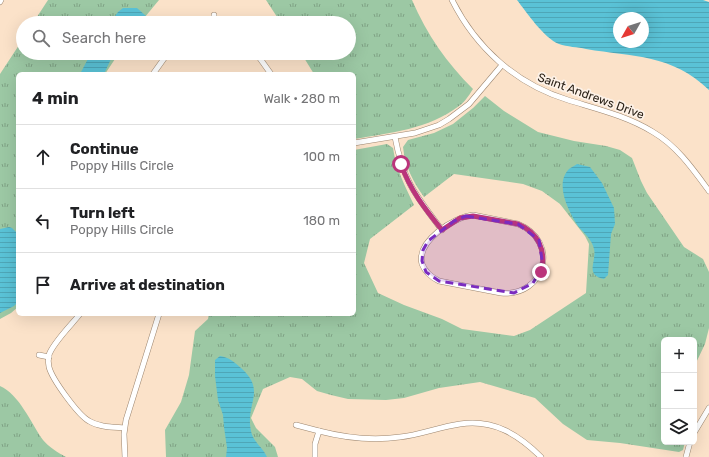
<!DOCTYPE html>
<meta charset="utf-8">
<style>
body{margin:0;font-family:Rubik,sans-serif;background:#f2f2f2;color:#202124}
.controls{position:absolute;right:12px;bottom:12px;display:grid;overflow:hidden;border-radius:6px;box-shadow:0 4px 16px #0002}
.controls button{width:36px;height:36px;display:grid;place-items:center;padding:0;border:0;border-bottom:1px solid #e0e0e0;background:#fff;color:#202124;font:20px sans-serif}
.compass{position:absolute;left:613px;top:12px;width:36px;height:36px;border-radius:50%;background:#fff;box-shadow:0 4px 16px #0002;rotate:231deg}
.stop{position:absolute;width:12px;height:12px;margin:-9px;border:3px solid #ba357b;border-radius:50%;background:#fff}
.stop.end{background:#ba357b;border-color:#fff;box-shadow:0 1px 4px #0008}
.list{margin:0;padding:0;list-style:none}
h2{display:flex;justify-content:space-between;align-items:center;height:52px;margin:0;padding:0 16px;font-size:17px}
h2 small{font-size:13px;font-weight:400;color:#757577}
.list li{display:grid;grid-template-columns:26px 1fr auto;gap:12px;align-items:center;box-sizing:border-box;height:64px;padding:0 16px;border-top:1px solid #e0e0e0}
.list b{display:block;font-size:15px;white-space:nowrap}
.list p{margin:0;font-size:13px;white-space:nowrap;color:#757577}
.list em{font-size:13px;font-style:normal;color:#757577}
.icon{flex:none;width:22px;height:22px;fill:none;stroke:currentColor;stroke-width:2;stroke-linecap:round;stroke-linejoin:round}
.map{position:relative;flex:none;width:709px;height:457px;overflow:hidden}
.search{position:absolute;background:#fff;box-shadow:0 4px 16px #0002;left:16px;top:16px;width:340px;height:44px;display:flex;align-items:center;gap:10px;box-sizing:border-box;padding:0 14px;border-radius:22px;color:#757577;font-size:15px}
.panel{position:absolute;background:#fff;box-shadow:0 4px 16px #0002;left:16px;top:72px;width:340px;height:244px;border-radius:6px}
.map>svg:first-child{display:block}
</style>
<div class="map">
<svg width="709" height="457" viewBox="0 0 709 457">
<defs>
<pattern id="grass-tufts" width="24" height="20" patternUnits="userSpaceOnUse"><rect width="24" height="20" fill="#9cc8a4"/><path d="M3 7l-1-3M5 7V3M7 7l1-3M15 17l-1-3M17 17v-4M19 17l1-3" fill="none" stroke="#7fa285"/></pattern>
<pattern id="water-rules" width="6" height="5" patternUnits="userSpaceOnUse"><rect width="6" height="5" fill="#5ac2d6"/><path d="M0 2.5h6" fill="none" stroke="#4ea6b7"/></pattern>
</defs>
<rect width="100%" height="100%" fill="#fbe2c9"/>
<g fill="url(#grass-tufts)">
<polygon points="48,0 159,0 140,23 33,23"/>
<path d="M266,0H412C427,35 447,63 473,89C469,95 465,102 459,106C429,129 390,133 354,139V74H314L301,53H349V23H281Z"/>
<polygon points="23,39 23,53 119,53 105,74 18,74 18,307 11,313 0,319 0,74"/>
<path d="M485,96L504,111L538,132L574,141L606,146L620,150L632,158L641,181L647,193L684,247L703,259L709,272V328L705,344L694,367V340H664V442H685L683,450L679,452L620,443L587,440L563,424L535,398L480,382L439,388L404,398L386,400L348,399L331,395L317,391L302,379L290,377L263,389L251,418L256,428L275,447L278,457H166L165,430L181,402L189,375L195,331L208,319L209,314H354V150L387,144L393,148C396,169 405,186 414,205L370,239L364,263L378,293L404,305L442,319L462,329L514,336L530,330L586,293L589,244L585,236L560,204L542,191L523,184L454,174L424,197C413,182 405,166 403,147L408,140L434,133L453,124L473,108Z"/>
<path d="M0,386C19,394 31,423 43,440C48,446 58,453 66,457H0Z"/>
</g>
<g fill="url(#water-rules)" fill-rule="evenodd">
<path d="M517,0H703L709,2V90C672,54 633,57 586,49C578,47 567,47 559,44C544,38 527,13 517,0ZM619,18H643V42H619Z"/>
<polygon points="123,8 137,8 146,16 140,18 137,23 110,23 118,12"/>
<polygon points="91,53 116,53 111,59 104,74 80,74"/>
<path d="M577,164L590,167L602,183L614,208L615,224L611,234L608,275L604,279C584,275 597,261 594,249C592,240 584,233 578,226C569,212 554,184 569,169C571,167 575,166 577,164Z"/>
<polygon points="9,227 12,228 18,234 18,302 14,306 0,313 0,229"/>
<path d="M220,356C230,358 233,361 241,368C267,391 245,403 251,431C253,442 263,447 267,457H226L227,448L224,427L223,415L218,400L215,376V360Z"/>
</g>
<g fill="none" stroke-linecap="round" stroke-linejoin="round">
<g stroke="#9d866f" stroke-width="6">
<g id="street">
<path d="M452,0C476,48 516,84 568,100C597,109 627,116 653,132C677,146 693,169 709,191"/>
<polyline points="0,2 1,0"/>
<polyline points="214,23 214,15"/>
<polyline points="256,53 271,74"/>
<polyline points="153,74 168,53"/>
<path d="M395,137C403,181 416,196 442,230"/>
<polyline points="354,143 415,133 439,125 449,119 469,104 502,65"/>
<path d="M473,215L518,224C560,241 546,297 501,293L439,281C431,277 425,272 422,264C416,241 454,217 473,215Z"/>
<path d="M80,314C72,324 52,344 49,355C48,359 48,363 49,367C52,379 78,415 89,421C99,427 112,427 124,428"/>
<polyline points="39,355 49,357"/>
<polyline points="296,425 319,431"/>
<polyline points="694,433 709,408"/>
<polyline points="125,457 124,434 126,420 159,314"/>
<path d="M315,457V444L319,431C346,438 372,441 400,437C420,435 439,427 460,424C493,419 518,434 541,457"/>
<polyline points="686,457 690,442"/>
</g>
</g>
<use href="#street" stroke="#fff" stroke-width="5"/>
</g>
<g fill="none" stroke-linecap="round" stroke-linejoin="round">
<path stroke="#ba357b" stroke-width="5" d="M401,164C410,190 425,209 442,230L460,218L473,216L518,224C538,232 547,251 541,272"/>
</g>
<path fill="#7b2cbf" fill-opacity="0.2" stroke="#7b2cbf" stroke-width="3" stroke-dasharray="8 5" stroke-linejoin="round" d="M466,216L518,224L539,240L543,266L533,283L514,293L439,281L426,272L422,261L423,250L428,241L454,221Z"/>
<g text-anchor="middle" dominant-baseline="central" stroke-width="3.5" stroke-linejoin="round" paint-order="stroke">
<g font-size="12" fill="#2b2218" stroke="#fdf2e8">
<text transform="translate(591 96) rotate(20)">Saint Andrews Drive</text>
</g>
</g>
</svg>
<div class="controls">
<button>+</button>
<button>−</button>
<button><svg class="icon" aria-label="layers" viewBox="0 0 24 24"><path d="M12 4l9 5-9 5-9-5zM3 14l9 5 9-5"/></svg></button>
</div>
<svg class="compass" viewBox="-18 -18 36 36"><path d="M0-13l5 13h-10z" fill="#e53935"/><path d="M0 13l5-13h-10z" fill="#757577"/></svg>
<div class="stop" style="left:401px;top:164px"></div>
<div class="stop end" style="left:541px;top:272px"></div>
<div class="search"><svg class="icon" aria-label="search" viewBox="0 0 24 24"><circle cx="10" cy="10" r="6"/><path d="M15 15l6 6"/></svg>Search here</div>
<section class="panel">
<h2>4 min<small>Walk · 280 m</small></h2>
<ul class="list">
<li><svg class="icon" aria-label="ahead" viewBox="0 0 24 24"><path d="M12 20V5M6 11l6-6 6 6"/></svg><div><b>Continue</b><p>Poppy Hills Circle</p></div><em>100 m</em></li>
<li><svg class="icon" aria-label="left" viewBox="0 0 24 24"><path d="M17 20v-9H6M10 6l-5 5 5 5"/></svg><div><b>Turn left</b><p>Poppy Hills Circle</p></div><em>180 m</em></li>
<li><svg class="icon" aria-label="arrive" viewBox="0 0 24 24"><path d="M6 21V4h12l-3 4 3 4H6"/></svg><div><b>Arrive at destination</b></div></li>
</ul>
</section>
</div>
